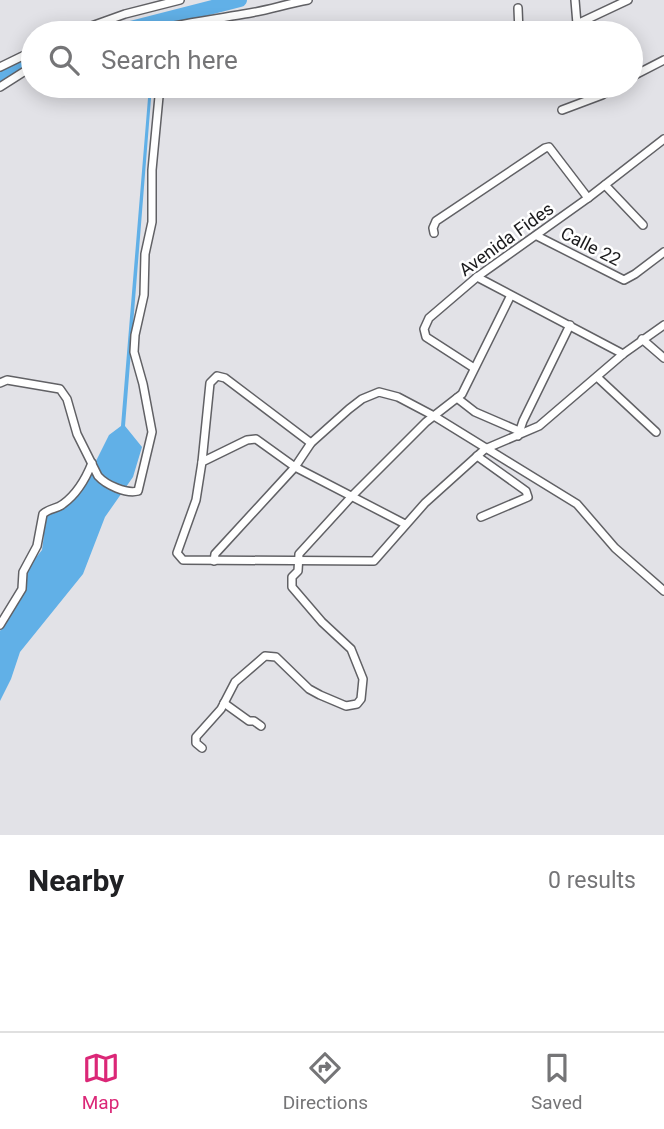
<!DOCTYPE html>
<style>
body{margin:0;font-family:Roboto,sans-serif;background:#f6f6f6;color:#202124}
.list{margin:0;padding:0;list-style:none}
h2{display:flex;justify-content:space-between;align-items:center;height:91px;margin:0;padding:0 28px;font-size:30px}
h2 small{font-size:23px;font-weight:400;color:#757577}
.icon{flex:none;width:38px;height:38px;fill:none;stroke:currentColor;stroke-width:2;stroke-linecap:round;stroke-linejoin:round}
.map{position:relative;flex:none;width:664px;height:835px;overflow:hidden}
.search{position:absolute;background:#fff;box-shadow:0 4px 18px #0003;left:21px;right:21px;top:21px;height:77px;display:flex;align-items:center;gap:18px;box-sizing:border-box;padding:0 24px;border-radius:38px;color:#757577;font-size:26px}
.sheet{height:196px;background:#fff}
nav{display:flex;justify-content:space-around;align-items:center;box-sizing:border-box;height:98px;border-top:2px solid #e0e0e0;background:#fff;font-size:19px;color:#757577}
nav a{display:grid;justify-items:center;gap:4px}
nav .on{color:#db2777}
.map>svg:first-child{display:block}
</style>
<div class="map">
<svg width="664" height="835" viewBox="0 0 664 835">
<rect width="100%" height="100%" fill="#e2e2e7"/>
<polygon fill="#61b0e7" points="149,86 152,86 125,426 142,447 133,477 105,517 83,574 20,652 11,679 0,701 0,631 10,613 26,570 42,550 44,535 43,522 48,513 83,487 109,435 121,426"/>
<g fill="none" stroke-linecap="round" stroke-linejoin="round">
<polyline stroke="#61b0e7" stroke-width="2.5" points="166,25 171,22 171,18"/>
<g stroke="#61b0e7" stroke-width="14">
<polyline points="111,33 240,0"/>
<polyline points="0,77 33,58"/>
</g>
<g stroke="#616165" stroke-width="10">
<g id="street">
<polyline points="575,0 577,24"/>
<polyline points="518,8 519,33"/>
<polyline points="72,33 125,14 180,0"/>
<path d="M142,33C175,24 210,20 244,14C265,11 286,4 308,0"/>
<polyline points="179,33 189,24"/>
<polyline points="564,33 577,24 628,0"/>
<polyline points="0,67 33,51"/>
<polyline points="631,77 664,60"/>
<polyline points="0,87 33,66"/>
<polyline points="562,110 602,95 616,86"/>
<polyline points="605,185 643,225"/>
<polyline points="434,233 433,228 436,221 545,148 549,147 588,198"/>
<polyline points="537,236 624,280 635,274 664,252"/>
<polyline points="477,277 623,354"/>
<polyline points="642,339 664,358"/>
<polyline points="474,368 426,337 424,329 429,318 477,277 588,198 664,139"/>
<polyline points="597,377 656,432"/>
<path d="M0,383L7,380L60,389L67,399L77,434L98,476C106,485 126,494 138,491L152,432L143,384L134,352L135,335L144,295L145,254L152,222V170L160,86"/>
<polyline points="457,398 475,412 519,431"/>
<polyline points="518,436 523,421 570,325"/>
<polyline points="477,456 526,491 528,497 481,517"/>
<polyline points="202,462 210,383 217,376 225,378 311,443"/>
<polyline points="405,524 295,467 256,439 247,440 202,462 196,500 177,553 183,560 374,561 425,503 485,449 539,426 623,354 664,325"/>
<polyline points="214,561 215,554 295,467 311,443 349,409 362,399 379,392 398,397 434,416 577,504 615,548 664,591"/>
<path d="M0,625L22,589L23,572L37,546L43,514C49,508 57,509 63,504C77,494 86,478 92,463"/>
<polyline points="224,703 249,721 254,721 261,726"/>
<polyline points="202,748 196,743 196,737 221,709 235,682 265,656 276,657 309,689 320,695 346,706 357,704 361,699 363,679 351,649 322,622 292,587 292,577 298,571 299,554 352,496 426,422 462,394 510,297"/>
</g>
</g>
<use href="#street" stroke="#fff" stroke-width="7"/>
</g>
<g text-anchor="middle" dominant-baseline="central" stroke-width="5" stroke-linejoin="round" paint-order="stroke">
<g font-size="18" fill="#1b1b1d" stroke="#fff">
<text transform="translate(506 239) rotate(-36)">Avenida Fides</text>
<text transform="translate(591 246) rotate(27)">Calle 22</text>
</g>
</g>
</svg>
<div class="search"><svg class="icon" aria-label="search" viewBox="0 0 24 24"><circle cx="10" cy="10" r="6"/><path d="M15 15l6 6"/></svg>Search here</div>
</div>
<section class="sheet">
<h2>Nearby<small>0 results</small></h2>
<ul class="list">
</ul>
</section>
<nav>
<a class="on"><svg class="icon" aria-label="map" viewBox="0 0 24 24"><path d="M3 6l6-2 6 2 6-2v14l-6 2-6-2-6 2zM9 4v14M15 6v14"/></svg>Map</a>
<a><svg class="icon" aria-label="directions" viewBox="0 0 24 24"><path d="M12 3l9 9-9 9-9-9zM9 14v-3h6M13 9l2 2-2 2"/></svg>Directions</a>
<a><svg class="icon" aria-label="saved" viewBox="0 0 24 24"><path d="M7 4h10v16l-5-4-5 4z"/></svg>Saved</a>
</nav>
